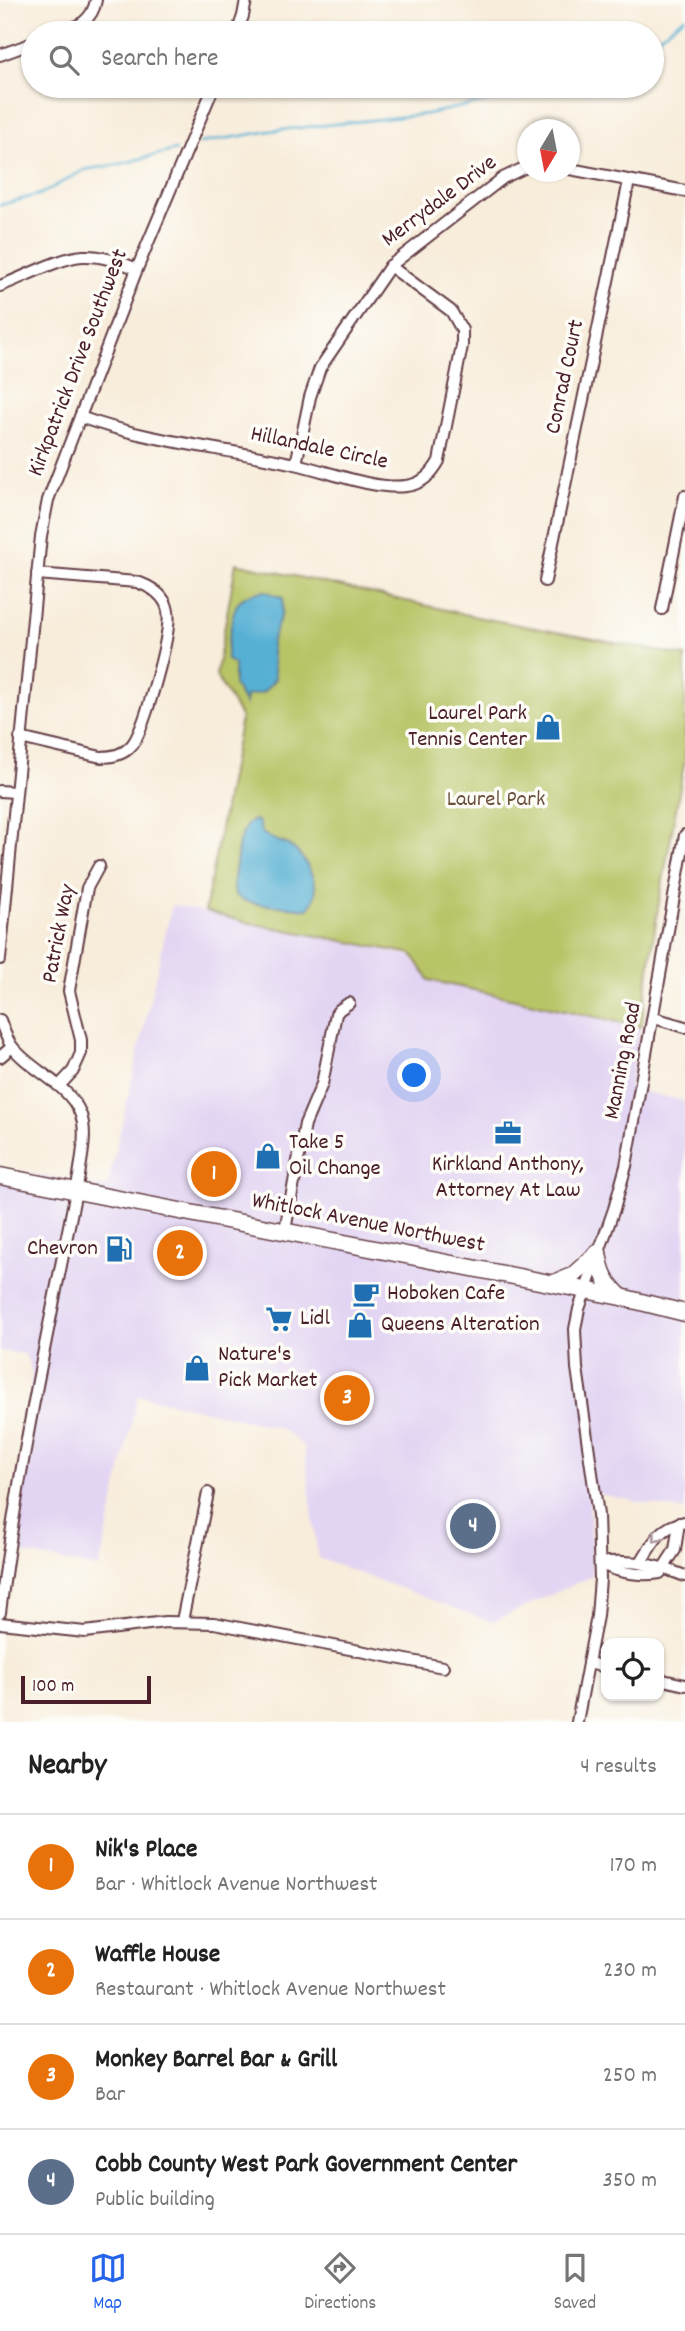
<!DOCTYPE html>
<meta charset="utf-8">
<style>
body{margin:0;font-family:Dekko,sans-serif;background:#f2f2f2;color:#222}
.controls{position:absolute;right:21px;bottom:21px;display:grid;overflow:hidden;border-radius:14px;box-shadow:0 2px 5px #0004}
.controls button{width:63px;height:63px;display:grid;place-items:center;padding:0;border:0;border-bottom:2px solid #e0e0e0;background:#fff;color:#222;font:35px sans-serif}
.compass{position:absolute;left:517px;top:119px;width:63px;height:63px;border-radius:50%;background:#fff;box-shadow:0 2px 5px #0004;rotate:190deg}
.scale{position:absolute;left:21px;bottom:18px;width:130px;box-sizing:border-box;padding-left:7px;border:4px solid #4a1f2b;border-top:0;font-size:19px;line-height:24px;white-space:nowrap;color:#4a1f2b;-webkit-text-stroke:5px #fdfcf7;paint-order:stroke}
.you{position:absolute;left:415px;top:1076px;width:24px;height:24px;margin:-18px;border:5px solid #fff;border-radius:50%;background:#1a73e8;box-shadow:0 0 0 10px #1a73e833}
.badge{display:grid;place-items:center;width:46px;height:46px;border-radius:50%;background:#2563eb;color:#fff;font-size:23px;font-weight:700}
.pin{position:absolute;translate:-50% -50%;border:4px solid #fff;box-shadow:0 2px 7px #0006}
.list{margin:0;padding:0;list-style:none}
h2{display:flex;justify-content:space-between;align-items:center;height:91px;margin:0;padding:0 28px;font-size:30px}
h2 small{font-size:23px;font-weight:400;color:#767676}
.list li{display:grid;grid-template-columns:46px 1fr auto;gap:21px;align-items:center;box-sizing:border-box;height:105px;padding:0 28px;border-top:2px solid #e0e0e0}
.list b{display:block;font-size:26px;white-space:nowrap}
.list p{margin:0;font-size:23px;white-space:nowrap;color:#767676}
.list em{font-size:23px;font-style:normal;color:#767676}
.icon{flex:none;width:38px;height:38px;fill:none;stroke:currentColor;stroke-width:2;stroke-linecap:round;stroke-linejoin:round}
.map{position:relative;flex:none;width:685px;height:1722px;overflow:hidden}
.search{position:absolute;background:#fff;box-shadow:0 2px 5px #0004;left:21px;right:21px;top:21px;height:77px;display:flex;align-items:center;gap:18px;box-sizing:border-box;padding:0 24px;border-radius:38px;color:#767676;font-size:26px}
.sheet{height:511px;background:#fff}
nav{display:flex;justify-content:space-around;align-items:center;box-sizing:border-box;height:98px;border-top:2px solid #e0e0e0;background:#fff;font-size:19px;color:#767676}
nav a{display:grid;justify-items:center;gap:4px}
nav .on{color:#2563eb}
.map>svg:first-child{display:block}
</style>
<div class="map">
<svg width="685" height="1722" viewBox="0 0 685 1722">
<rect width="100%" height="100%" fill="#fdfcf7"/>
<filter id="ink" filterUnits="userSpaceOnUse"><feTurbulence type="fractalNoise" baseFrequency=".0143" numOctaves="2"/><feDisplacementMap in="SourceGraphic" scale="14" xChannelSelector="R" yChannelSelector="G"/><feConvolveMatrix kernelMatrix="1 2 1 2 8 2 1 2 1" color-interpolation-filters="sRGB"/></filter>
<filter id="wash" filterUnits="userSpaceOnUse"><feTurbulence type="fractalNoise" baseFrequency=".00686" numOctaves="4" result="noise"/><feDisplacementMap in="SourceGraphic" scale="28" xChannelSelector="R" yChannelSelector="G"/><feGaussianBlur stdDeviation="1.57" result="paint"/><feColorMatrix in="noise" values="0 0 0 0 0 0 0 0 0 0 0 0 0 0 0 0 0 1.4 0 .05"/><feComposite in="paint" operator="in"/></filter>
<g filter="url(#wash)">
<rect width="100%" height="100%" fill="#f8eddb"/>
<polygon fill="#e2d4f3" points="172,905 411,956 429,981 641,1027 629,1088 685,1101 685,1511 589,1492 592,1576 492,1622 318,1558 304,1446 280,1428 138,1395 99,1568 11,1551 32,1373 25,1354 0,1351 0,1168 107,1188"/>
<polygon fill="#b8c466" stroke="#817248" stroke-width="2" points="236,563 482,618 685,656 685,760 658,908 641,1027 429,980 412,954 249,923 205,911 241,718 216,676"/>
<g fill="#56b0d4" stroke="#506880" stroke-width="2">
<path d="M265,591L283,598L282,613L271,643L275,679L264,692L246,696L245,704L234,685V664L227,660C226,650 228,641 230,632C234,606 236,594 265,591Z"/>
<path d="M254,820L259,822L262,833C273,841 278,840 288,845C303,853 320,882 314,899C313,902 310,905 308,909L258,904L242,900L235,895L233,886L239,842L247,824Z"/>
</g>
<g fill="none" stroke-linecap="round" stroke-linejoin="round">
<g stroke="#56b0d4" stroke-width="2.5">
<polyline points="652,41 685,17"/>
<polyline points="200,143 270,131 427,114 494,100 538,86"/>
<polyline points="0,205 41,194 84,170 120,164 176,150"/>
</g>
</g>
</g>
<g filter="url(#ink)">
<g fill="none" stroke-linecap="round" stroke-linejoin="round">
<g stroke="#643e45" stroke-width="14">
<g id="minor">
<path d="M59,33C78,26 92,22 96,0"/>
<polyline points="237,33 243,16 246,0"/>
<polyline points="0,55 33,43"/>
<polyline points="570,169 685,191"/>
<path d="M0,286C22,278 61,257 83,256C101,255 121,262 137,269"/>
<path d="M80,417C149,442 224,448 295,464C328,471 373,490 406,486C422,484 431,475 439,461L462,346V330L451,311L390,266"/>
<polyline points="296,464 310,397 320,368 390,266 503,178 528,166"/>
<polyline points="545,581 629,181"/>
<polyline points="662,609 685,496"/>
<path d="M20,738L101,757C113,757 123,755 131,746C144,733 166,647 168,626C169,619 169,611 166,604C160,592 149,586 137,582L37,574"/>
<polyline points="0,791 15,792"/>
<polyline points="0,959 41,536 48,500 137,269 214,86"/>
<polyline points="654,1018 685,1027"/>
<path d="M0,1020C3,1029 6,1037 11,1045C31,1073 77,1086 83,1123C86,1140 81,1160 79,1176C50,1322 18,1466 0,1613"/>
<polyline points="0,1057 12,1047"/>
<polyline points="59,1086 73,1071 81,1053 81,1040 69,991 87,888 99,866"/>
<polyline points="285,1230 305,1124 322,1084 336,1014 339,1010 349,1003"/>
<path d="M641,1562C653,1542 661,1526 685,1522"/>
<path d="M600,1563C617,1573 640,1576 660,1573L675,1550L679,1523"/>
<path d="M600,1563C630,1559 657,1564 685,1576"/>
<polyline points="182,1621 208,1493"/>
<polyline points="0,1623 85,1632 165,1622 214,1623 443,1667"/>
<polyline points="588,1663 606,1667"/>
<polyline points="659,1679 685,1685"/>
<polyline points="577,1722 597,1616 600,1579 598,1515 577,1368 575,1329 579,1309 614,1209 626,1166 685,835"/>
</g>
</g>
<g stroke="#643e45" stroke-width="19">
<g id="highway">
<polyline points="0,1176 621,1297 685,1313"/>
<path d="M598,1253C601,1273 606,1283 620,1296"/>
<polyline points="554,1283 572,1276 598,1253"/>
</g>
</g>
<use href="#minor" stroke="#fff" stroke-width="10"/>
<use href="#highway" stroke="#fff" stroke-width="16"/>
</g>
<defs><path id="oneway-chevron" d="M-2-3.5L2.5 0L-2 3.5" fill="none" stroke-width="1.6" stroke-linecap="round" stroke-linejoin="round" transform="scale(1.75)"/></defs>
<use stroke="#ae9aa0" href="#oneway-chevron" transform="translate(657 1538) rotate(128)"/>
</g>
<defs>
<g id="shop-bare" transform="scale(2.1)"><path d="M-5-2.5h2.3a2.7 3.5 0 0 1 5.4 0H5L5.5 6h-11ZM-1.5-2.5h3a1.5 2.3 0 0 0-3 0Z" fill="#1f6fb2" stroke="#fdfcf7" stroke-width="2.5" paint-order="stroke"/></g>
<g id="office-bare" transform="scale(2.1)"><path d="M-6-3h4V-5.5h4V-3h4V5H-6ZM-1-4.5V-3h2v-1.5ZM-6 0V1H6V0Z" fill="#1f6fb2" stroke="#fdfcf7" stroke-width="2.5" paint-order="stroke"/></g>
<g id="fuel-bare" transform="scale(2.1)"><path d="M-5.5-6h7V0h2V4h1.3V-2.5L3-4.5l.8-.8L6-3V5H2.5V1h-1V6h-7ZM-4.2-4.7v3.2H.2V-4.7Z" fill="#1f6fb2" stroke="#fdfcf7" stroke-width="2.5" paint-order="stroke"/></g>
<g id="cafe-bare" transform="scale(2.1)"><path d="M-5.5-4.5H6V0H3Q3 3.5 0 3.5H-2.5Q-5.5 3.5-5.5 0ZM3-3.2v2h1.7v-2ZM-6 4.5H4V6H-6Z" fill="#1f6fb2" stroke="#fdfcf7" stroke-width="2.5" paint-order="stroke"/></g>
<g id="supermarket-bare" transform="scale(2.1)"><path d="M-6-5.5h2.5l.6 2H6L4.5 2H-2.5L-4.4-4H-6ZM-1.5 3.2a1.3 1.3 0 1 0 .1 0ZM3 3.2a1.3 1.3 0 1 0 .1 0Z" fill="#1f6fb2" stroke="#fdfcf7" stroke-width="2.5" paint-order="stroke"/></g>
</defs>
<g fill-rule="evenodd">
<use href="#shop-bare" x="548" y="727"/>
<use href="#office-bare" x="508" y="1133"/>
<use href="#shop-bare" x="268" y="1156"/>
<use href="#fuel-bare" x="119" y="1249"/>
<use href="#cafe-bare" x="366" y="1294"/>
<use href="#supermarket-bare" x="279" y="1319"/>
<use href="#shop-bare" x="360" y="1325"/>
<use href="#shop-bare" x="197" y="1368"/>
</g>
<g text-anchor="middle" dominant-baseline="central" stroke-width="7" stroke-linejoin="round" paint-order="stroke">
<g font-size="23" fill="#4a1f2b" stroke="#fdfcf7">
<text transform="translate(440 202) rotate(-37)">Merrydale Drive</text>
<text transform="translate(79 363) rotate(-69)">Kirkpatrick Drive Southwest</text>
<text transform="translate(566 377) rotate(-78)">Conrad Court</text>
<text transform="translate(319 449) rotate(12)">Hillandale Circle</text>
<text transform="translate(60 934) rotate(-79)">Patrick Way</text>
<text transform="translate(624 1061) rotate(-79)">Manning Road</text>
<text transform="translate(368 1224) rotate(11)">Whitlock Avenue Northwest</text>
</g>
<g font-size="23" fill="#4a1f2b" stroke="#fdfcf7" text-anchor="start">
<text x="527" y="714" text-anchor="end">Laurel Park<tspan x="527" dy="26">Tennis Center</tspan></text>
<text x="289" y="1143">Take 5<tspan x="289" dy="26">Oil Change</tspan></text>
<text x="508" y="1165" text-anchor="middle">Kirkland Anthony,<tspan x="508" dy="26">Attorney At Law</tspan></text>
<text x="98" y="1249" text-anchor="end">Chevron</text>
<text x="387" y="1294">Hoboken Cafe</text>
<text x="300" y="1319">Lidl</text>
<text x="381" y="1325">Queens Alteration</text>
<text x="218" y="1355">Nature's<tspan x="218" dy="26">Pick Market</tspan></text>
</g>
<g font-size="23" fill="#6b513d" stroke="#fdfcf7">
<text x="496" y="800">Laurel Park</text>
</g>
</g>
</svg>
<div class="controls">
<button><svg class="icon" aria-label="locate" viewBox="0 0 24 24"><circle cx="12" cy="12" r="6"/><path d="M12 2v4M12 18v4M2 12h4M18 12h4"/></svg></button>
</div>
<svg class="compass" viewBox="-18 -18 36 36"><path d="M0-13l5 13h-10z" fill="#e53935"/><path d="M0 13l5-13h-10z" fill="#767676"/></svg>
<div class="scale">100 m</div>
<div class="you"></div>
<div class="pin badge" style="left:214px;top:1174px;background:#e8710a">1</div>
<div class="pin badge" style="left:180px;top:1253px;background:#e8710a">2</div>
<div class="pin badge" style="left:347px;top:1398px;background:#e8710a">3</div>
<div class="pin badge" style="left:473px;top:1526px;background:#5c6f8a">4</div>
<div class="search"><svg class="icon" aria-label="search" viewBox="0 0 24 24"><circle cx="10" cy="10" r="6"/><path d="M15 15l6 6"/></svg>Search here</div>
</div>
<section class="sheet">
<h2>Nearby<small>4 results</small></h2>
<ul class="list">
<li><span class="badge" style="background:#e8710a">1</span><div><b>Nik's Place</b><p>Bar · Whitlock Avenue Northwest</p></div><em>170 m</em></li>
<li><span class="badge" style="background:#e8710a">2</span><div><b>Waffle House</b><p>Restaurant · Whitlock Avenue Northwest</p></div><em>230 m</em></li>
<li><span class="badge" style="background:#e8710a">3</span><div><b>Monkey Barrel Bar &amp; Grill</b><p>Bar</p></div><em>250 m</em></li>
<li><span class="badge" style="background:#5c6f8a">4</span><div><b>Cobb County West Park Government Center</b><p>Public building</p></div><em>350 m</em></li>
</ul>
</section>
<nav>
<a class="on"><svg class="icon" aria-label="map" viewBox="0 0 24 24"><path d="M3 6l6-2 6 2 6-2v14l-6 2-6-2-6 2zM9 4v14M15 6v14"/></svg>Map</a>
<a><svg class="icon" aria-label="directions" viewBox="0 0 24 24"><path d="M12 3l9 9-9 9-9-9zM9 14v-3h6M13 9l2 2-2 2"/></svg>Directions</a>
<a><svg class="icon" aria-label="saved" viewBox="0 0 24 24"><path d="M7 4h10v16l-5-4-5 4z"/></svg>Saved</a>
</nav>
